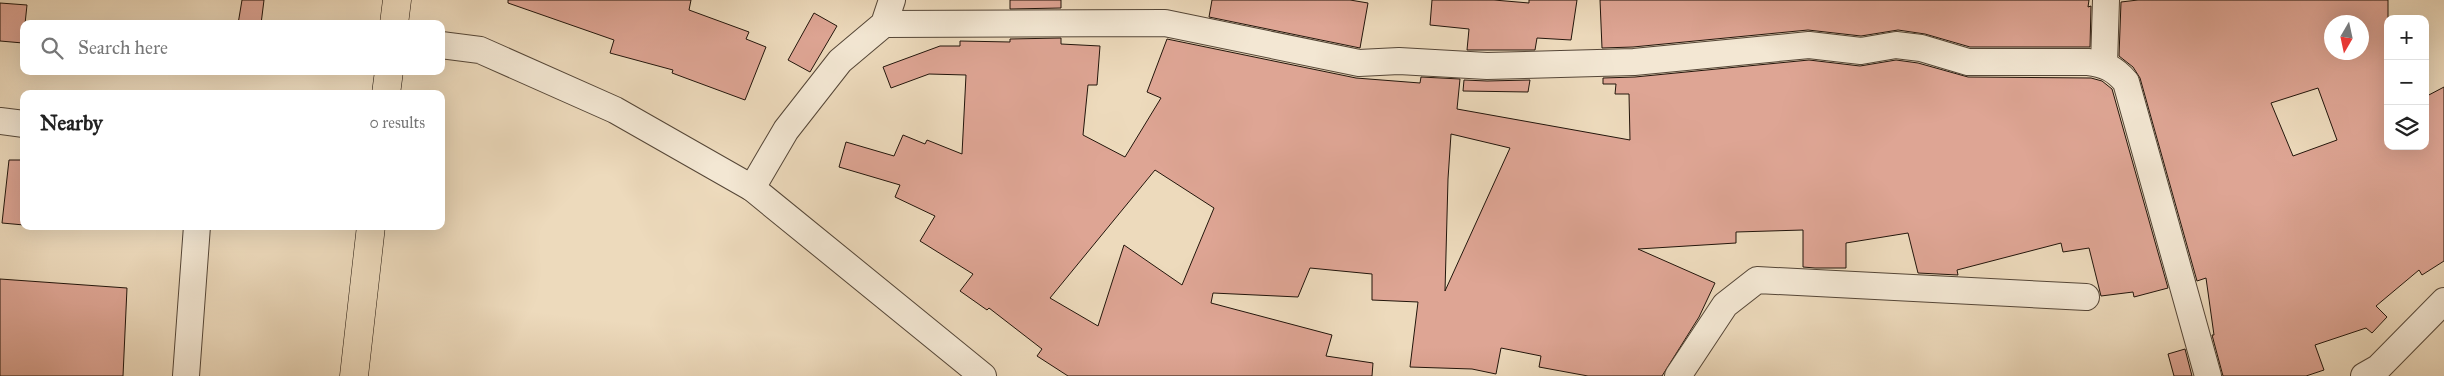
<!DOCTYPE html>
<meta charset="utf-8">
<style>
body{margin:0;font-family:"IM FELL Great Primer",serif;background:#f2f2f2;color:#222}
.controls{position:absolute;right:15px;top:15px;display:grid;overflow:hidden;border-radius:10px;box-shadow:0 5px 20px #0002}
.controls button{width:45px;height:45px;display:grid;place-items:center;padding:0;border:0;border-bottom:1px solid #e0e0e0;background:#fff;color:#222;font:25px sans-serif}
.compass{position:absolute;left:2324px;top:15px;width:45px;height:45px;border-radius:50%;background:#fff;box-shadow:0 5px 20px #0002;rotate:189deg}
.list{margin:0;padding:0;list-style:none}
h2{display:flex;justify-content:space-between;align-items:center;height:65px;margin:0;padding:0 20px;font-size:21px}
h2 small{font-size:16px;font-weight:400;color:#767676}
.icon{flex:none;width:28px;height:28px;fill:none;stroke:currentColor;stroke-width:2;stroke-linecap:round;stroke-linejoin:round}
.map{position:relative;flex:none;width:2444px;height:376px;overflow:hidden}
.search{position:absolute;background:#fff;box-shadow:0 5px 20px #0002;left:20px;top:20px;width:425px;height:55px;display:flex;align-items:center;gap:12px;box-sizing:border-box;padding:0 18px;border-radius:10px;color:#767676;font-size:19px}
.panel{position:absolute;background:#fff;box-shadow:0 5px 20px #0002;left:20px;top:90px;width:425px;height:140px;border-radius:10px}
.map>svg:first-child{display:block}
</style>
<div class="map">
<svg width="2444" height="376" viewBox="0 0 2444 376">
<rect width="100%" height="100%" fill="#eddabc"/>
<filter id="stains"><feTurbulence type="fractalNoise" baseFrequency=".004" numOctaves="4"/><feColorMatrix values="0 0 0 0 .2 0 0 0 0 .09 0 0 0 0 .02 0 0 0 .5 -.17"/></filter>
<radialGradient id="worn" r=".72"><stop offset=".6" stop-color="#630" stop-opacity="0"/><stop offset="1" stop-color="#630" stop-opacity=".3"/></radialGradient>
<g fill="#dea594" stroke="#22150b" fill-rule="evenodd">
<polygon points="242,0 264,0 261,24 238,24"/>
<polygon points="508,0 691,0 689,10 749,32 746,39 766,47 745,100 672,73 673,70 610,53 614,40 508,3"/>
<polygon points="1010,0 1061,0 1061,8 1010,9"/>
<polygon points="1212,0 1350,0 1368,3 1360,48 1209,17"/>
<polygon points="1432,0 1494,0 1529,3 1529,0 1577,0 1571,40 1537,38 1535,50 1467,50 1469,29 1430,25"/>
<polygon points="1600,0 2089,0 2088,7 2091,6 2090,47 1970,47 1925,34 1898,30 1861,36 1808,30 1633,47 1602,48"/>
<path d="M2138,0H2388V146H2425V97L2444,87V261L2422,275L2419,270L2376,306L2387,317L2372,333L2366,328L2315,345L2324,370L2306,376H2223L2212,335H2214L2206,278L2197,281L2140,78L2133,67L2119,56L2121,2ZM2332,22H2362V52H2332ZM2318,88L2337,140L2293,156L2271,103Z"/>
<polygon points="0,3 27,5 23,43 0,41"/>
<polygon points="814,13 837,26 810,72 788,60"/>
<path d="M1061,38V44L1100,46L1097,85H1088L1083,135L1125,157L1161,98L1147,92L1167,39L1356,78L1420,83L1421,77L1460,79L1457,109L1630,140L1629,94H1615L1616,84H1603V78L1635,77L1809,60L1860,66L1896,60L1918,63L1968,77L2091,78L2102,81L2112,89L2168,288L2134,297L2133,292L2101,296L2089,248L2063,252L2061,243L1957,270L1958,275L1918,273L1908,233L1846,243V268H1815L1803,267V230L1736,232V243L1638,249L1715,283L1699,317L1662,376H1588L1539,367L1541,356L1501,348L1496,374L1472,369L1410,367L1418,302L1372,300V274L1310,268L1298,297L1213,293L1211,303L1332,335L1326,356L1373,363L1372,376H1068L1037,356L1042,349L989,308L987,310L960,291L973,274L920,241L935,216L895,197L900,185L839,167L846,142L894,156L903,135L925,144L927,140L962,154L966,75L929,74L891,88L883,67L940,46H960V41L1010,42V39ZM1451,134L1510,148L1445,291L1448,179ZM1155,170L1214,208L1182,285L1124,245L1098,326L1050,298Z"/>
<polygon points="1464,80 1487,81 1530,80 1528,92 1463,91"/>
<polygon points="9,160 24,160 24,225 2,223"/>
<polygon points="0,279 127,288 123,376 0,376"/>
<polygon points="2185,349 2192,376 2174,376 2168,354"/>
</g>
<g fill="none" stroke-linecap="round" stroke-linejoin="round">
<g stroke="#554637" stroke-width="28">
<g id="minor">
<path d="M884,24L1165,23L1359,63L1399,61L1487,66L1634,62L1809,45L1861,51L1896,45L1921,48L1968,62H2088C2105,64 2115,69 2126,82L2208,376"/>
<polyline points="441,45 480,50 615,110 752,188 983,376"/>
<polyline points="2104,64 2106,0"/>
<polyline points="0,121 24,124"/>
<polyline points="752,188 786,130 840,61 884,24 892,0"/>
<polyline points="186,376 197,226"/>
<polyline points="1678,376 1725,305 1757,280 2086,297"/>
<polyline points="2364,376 2378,368 2444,301"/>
</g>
</g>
<g stroke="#22150b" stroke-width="29">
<g id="trunk">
<polyline points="394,24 397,0"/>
<polyline points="386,94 389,71"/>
<polyline points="354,376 371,226"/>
</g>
</g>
<use href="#minor" stroke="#f3e7d3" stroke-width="26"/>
<use href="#trunk" stroke="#eddabc" stroke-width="28"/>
</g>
<rect width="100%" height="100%" filter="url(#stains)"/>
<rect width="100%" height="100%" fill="url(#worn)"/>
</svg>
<div class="controls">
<button>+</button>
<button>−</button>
<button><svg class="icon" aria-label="layers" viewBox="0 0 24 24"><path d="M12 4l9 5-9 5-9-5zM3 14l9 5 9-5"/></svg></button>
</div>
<svg class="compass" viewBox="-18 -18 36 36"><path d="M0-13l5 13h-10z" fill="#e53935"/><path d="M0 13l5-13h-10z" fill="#767676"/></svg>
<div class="search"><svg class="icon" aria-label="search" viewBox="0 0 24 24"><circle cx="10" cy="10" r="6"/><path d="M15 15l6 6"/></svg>Search here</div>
<section class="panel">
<h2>Nearby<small>0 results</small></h2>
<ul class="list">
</ul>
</section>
</div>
